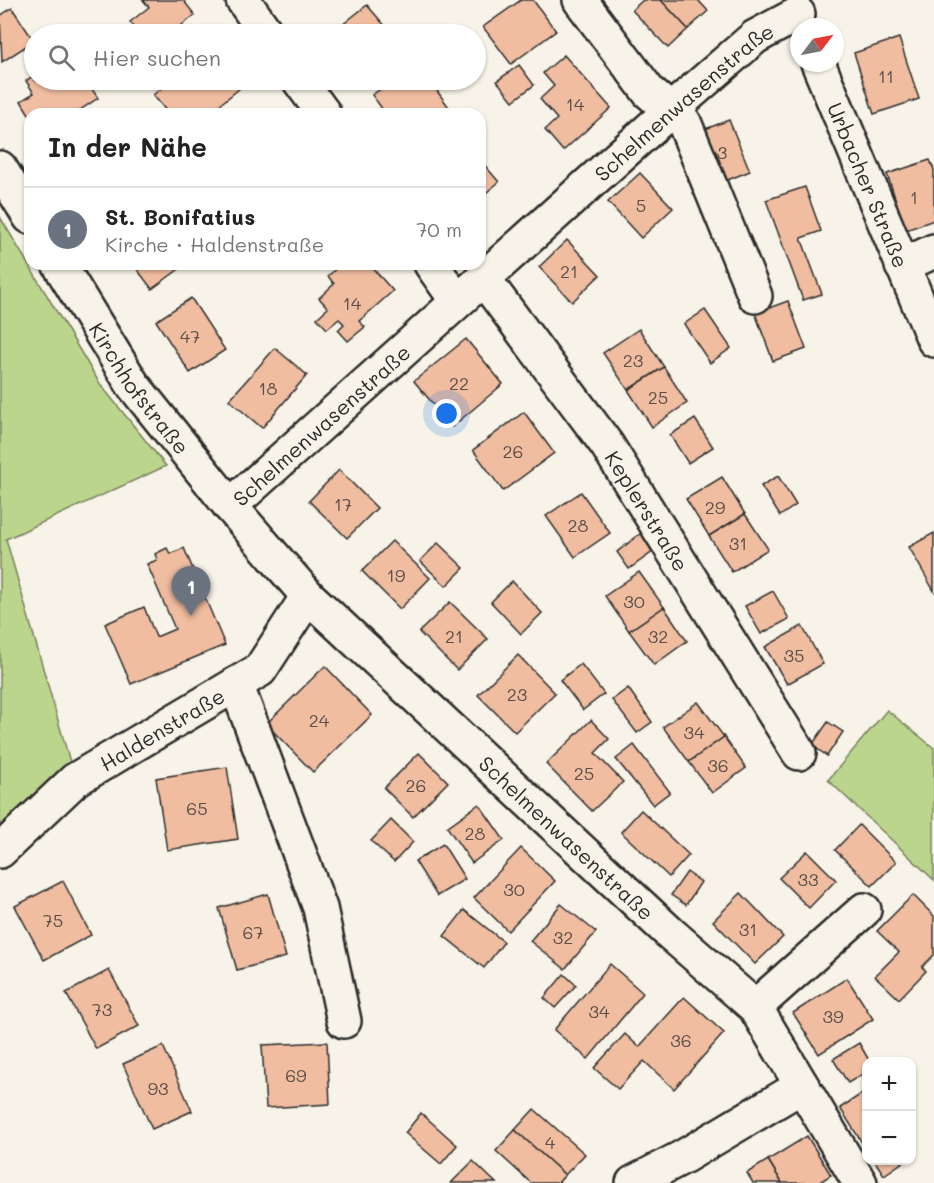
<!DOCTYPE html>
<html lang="de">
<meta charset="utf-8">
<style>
body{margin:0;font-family:Mali,sans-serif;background:#f6f6f6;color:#222}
.controls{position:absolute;right:18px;bottom:18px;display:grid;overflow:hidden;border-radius:12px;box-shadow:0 2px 4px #0004}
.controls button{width:54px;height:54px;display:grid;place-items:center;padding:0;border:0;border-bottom:2px solid #e0e0e0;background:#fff;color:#222;font:30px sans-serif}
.compass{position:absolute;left:790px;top:18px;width:54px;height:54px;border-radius:50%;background:#fff;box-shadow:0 2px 4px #0004;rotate:58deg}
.you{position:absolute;left:447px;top:414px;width:21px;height:21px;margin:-15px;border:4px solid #fff;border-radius:50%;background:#1a73e8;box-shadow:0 0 0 9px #1a73e833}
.badge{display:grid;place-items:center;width:39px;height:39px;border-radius:50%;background:#1a73e8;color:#fff;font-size:20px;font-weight:700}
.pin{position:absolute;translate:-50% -50px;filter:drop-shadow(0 2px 3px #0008)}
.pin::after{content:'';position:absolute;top:32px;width:21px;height:18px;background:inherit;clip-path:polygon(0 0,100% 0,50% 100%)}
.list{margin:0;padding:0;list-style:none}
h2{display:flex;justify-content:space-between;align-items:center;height:78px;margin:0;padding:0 24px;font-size:26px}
h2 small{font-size:20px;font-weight:400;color:#767676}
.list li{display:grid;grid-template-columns:39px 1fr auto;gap:18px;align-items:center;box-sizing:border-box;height:84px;padding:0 24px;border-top:2px solid #e0e0e0}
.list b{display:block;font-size:22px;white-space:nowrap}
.list p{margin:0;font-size:20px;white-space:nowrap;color:#767676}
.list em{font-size:20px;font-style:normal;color:#767676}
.icon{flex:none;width:33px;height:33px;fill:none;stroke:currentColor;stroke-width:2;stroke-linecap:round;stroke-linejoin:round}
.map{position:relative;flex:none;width:934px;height:1183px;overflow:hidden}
.search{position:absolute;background:#fff;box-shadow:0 2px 4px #0004;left:24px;top:24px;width:462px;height:66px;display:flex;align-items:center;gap:15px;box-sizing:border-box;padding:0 21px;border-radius:33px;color:#767676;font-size:22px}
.panel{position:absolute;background:#fff;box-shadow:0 2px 4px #0004;left:24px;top:108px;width:462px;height:162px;border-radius:18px}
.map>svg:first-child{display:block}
</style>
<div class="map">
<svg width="934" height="1183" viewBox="0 0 934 1183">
<rect width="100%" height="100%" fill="#f7f3e8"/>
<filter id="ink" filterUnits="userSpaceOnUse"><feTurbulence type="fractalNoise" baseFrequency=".0167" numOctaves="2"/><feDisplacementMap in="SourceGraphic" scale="12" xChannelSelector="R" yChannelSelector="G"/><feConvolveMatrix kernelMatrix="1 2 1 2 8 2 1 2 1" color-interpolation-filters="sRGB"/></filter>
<g filter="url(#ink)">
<g fill="#bcd58c" stroke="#74805c" stroke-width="1.5">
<polygon points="0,217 100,384 166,466 6,539 70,762 0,832"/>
<polygon points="887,710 934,748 934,880 828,780"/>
</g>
<g fill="#f0bda1" stroke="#2b2b2b" stroke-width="1.5">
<polygon points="143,0 183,0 195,15 170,34 140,34 130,22 149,7"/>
<polygon points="521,0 533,0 556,31 511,64 483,27"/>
<polygon points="643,0 661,0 688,29 668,48 632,10"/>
<polygon points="661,0 698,0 708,11 688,29"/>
<polygon points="367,5 392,34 331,34"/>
<polygon points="12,8 34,41 2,62 0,16"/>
<polygon points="899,38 919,99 874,114 854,53"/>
<polygon points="564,55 611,108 563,151 545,130 557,119 540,99 554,86 543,73"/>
<polygon points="519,65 534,85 513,101 497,81"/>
<polygon points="34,75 34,80 47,82 86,80 98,98 74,114 47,114 46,112 30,116 21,101 34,93 26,81"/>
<polygon points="172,80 232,80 239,89 208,114 169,114 153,95"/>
<polygon points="394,80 429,80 454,114 386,114 372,95"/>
<polygon points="729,120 750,171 715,185 695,133"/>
<polygon points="480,160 499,182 480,198"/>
<polygon points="930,160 934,170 934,220 906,230 887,174"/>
<polygon points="640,173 673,208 641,238 608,202"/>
<polygon points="805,187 821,231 801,238 822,294 803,300 766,200"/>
<polygon points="567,240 600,275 572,302 539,267"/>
<polygon points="133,264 186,264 152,289"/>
<polygon points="341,264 369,264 393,291 359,321 365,327 348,341 338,330 344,324 339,319 327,329 317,318 328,308 319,298 334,284 328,276"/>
<polygon points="191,298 225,350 190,373 156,321"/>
<polygon points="788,301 806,349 773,361 755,313"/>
<polygon points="705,310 731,348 710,363 684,324"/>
<polygon points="639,329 664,367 628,390 603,353"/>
<polygon points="466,339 503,384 452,427 414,381"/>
<polygon points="275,348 307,375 262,428 229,400"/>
<polygon points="664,367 687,403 652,427 628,390"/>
<polygon points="524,412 554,453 503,491 473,450"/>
<polygon points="695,419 713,447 688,463 670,435"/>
<polygon points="339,470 377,508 347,538 309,501"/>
<polygon points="778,476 796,505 780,516 761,486"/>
<polygon points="722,477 745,514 709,536 686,499"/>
<polygon points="581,492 610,533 575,557 546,516"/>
<polygon points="745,514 768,549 732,572 709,536"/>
<polygon points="641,533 654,551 629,569 617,552"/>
<polygon points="934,533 934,591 909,547"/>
<polygon points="392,541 430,578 400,609 362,571"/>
<polygon points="438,543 464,568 446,586 420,561"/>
<polygon points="167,548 170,554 184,548 225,645 131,684 105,624 144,607 156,637 175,629 147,564 157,560 155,554"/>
<polygon points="639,572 664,607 629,631 605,596"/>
<polygon points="512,581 542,613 521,634 491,602"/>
<polygon points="773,591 789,619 761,634 745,606"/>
<polygon points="450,602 488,639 457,670 419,632"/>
<polygon points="664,607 687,641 654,665 629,631"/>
<polygon points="802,626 823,664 787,684 765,647"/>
<polygon points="518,655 555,693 515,732 478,695"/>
<polygon points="581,664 604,694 583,710 560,680"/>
<polygon points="325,666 372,715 313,772 266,724"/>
<polygon points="628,688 652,722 637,733 612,700"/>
<polygon points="698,702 724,737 689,762 663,727"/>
<polygon points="591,720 609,739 595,753 623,782 592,811 546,764"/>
<polygon points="828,722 843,732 827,756 812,745"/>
<polygon points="724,737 746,768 712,793 689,762"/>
<polygon points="634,745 670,792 653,805 616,759"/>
<polygon points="419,753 448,782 413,817 384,788"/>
<polygon points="227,767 238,839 167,850 156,778"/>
<polygon points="479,804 504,840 472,863 447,827"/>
<polygon points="641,810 689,855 669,877 621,832"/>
<polygon points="391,820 413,842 394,862 371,841"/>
<polygon points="859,825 896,862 872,886 835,850"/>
<polygon points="443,844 465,879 437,896 415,861"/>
<polygon points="521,848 555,881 508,931 474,898"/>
<polygon points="807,851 836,880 809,908 779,878"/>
<polygon points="687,872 701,882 686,905 671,895"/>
<polygon points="63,881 91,935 44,960 15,906"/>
<polygon points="741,893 783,937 755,964 713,921"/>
<polygon points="268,894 286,957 237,970 219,908"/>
<polygon points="913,895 934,916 934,955 922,967 926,971 899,999 875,976 899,952 877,931"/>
<polygon points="561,904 596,932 565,969 530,941"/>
<polygon points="464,910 504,942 484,968 444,936"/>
<polygon points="610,964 643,993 588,1059 554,1030"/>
<polygon points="109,970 139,1026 96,1049 66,993"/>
<polygon points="564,974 576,985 555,1008 544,998"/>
<polygon points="847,978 873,1019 819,1054 793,1013"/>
<polygon points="684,997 724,1033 674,1089 644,1061 618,1089 594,1068 625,1034 639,1047"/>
<polygon points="327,1042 330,1104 266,1108 262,1045"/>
<polygon points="859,1043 870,1062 866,1062 866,1072 848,1083 833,1059"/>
<polygon points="163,1046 192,1111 152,1129 123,1064"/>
<polygon points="866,1091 866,1149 840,1108"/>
<polygon points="534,1109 585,1154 565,1175 515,1130"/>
<polygon points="421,1113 457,1145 441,1164 405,1133"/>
<polygon points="515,1130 565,1175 558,1183 531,1183 496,1151"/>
<polygon points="807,1136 831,1175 818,1183 782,1183 768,1160"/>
<polygon points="768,1160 782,1183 753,1183 747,1173"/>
<polygon points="874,1160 906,1160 884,1175"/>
<polygon points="473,1161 496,1183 451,1183"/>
</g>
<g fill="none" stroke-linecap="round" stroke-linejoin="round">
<g stroke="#2b2b2b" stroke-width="38">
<g id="minor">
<polyline points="243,0 267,34"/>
<polyline points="580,0 649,92 684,122 755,296"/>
<path id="s1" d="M818,63L934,340"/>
<polyline points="299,80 324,114"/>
<polyline points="0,168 30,217"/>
<path id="s2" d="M59,264L133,385L230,506L308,596L670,933L755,1007L860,1183"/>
<polyline points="431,264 457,301"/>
<polyline points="902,266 934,251"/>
<path id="s3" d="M483,278L607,445L799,753"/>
<path id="s4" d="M230,506L671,110L755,37L798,14"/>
<polyline points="236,684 320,908 344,1021"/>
<path id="s5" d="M0,851L75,780L260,670L308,596"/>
<polyline points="755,1007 864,910"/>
<polyline points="633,1183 683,1157 802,1086"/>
</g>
</g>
<use href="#minor" stroke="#f7f3e8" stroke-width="33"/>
</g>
</g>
<g text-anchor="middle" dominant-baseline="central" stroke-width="4.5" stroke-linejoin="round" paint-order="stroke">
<g font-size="18" fill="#5c5048">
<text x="886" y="76">11</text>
<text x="575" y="104">14</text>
<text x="722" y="152">3</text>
<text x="914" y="197">1</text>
<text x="641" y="205">5</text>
<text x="569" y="271">21</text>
<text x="352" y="303">14</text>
<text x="190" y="336">47</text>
<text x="633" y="360">23</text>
<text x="459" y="383">22</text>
<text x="268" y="388">18</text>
<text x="658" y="397">25</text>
<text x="513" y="451">26</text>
<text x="343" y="504">17</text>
<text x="715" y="507">29</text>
<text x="578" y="525">28</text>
<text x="738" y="543">31</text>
<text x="396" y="575">19</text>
<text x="634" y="601">30</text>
<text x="454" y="636">21</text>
<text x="658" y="636">32</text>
<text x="794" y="655">35</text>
<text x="517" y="694">23</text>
<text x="319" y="720">24</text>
<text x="694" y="732">34</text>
<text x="718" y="765">36</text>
<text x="584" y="773">25</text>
<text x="416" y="785">26</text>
<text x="197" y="808">65</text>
<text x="475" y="833">28</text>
<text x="808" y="879">33</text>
<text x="514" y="889">30</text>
<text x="53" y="920">75</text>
<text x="748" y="929">31</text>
<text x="253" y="932">67</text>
<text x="563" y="937">32</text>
<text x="102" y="1009">73</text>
<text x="599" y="1011">34</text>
<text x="833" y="1016">39</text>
<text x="681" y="1040">36</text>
<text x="296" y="1075">69</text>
<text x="158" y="1088">93</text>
<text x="550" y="1142">4</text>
</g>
<g font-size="21" fill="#2b2b2b" stroke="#f7f3e8">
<text stroke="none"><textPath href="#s4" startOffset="608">Schelmenwasenstraße</textPath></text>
<text stroke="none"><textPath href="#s1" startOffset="132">Urbacher Straße</textPath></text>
<text stroke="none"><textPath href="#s2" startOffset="148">Kirchhofstraße</textPath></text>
<text stroke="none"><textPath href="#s4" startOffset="122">Schelmenwasenstraße</textPath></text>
<text stroke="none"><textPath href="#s3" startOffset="285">Keplerstraße</textPath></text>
<text stroke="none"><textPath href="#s5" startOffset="204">Haldenstraße</textPath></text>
<text stroke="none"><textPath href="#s2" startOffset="770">Schelmenwasenstraße</textPath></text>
</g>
</g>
</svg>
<div class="controls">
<button>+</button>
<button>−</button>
</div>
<svg class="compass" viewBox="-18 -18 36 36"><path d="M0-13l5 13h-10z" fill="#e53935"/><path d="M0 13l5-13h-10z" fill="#767676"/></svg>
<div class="you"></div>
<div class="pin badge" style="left:191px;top:616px;background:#6b7280">1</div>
<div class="search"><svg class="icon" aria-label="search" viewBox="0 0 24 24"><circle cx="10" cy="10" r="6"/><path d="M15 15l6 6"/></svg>Hier suchen</div>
<section class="panel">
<h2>In der Nähe<small></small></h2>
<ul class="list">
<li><span class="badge" style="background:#6b7280">1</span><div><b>St. Bonifatius</b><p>Kirche · Haldenstraße</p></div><em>70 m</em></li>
</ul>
</section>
</div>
